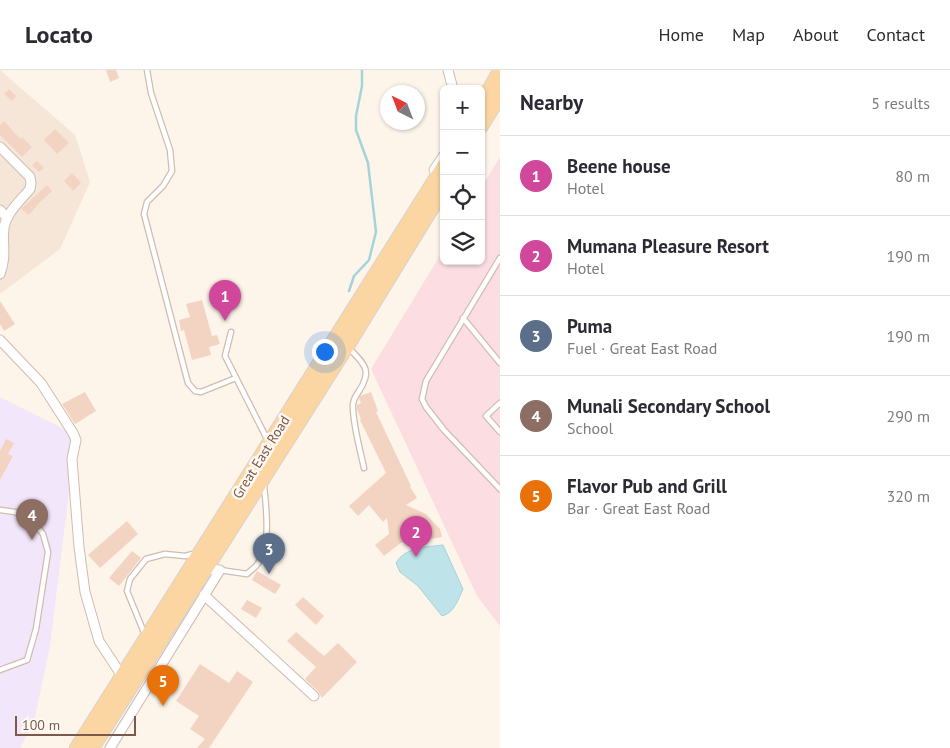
<!DOCTYPE html>
<meta charset="utf-8">
<style>
body{margin:0;font-family:"PT Sans",sans-serif;background:#f7f7f7;color:#2b2b33}
.controls{position:absolute;right:15px;top:15px;display:grid;overflow:hidden;border-radius:8px;box-shadow:0 1px 4px #0004}
.controls button{width:45px;height:45px;display:grid;place-items:center;padding:0;border:0;border-bottom:1px solid #e1e1e2;background:#fff;color:#2b2b33;font:25px sans-serif}
.compass{position:absolute;left:380px;top:15px;width:45px;height:45px;border-radius:50%;background:#fff;box-shadow:0 1px 4px #0004;rotate:318deg}
.scale{position:absolute;left:15px;bottom:12px;width:121px;box-sizing:border-box;padding-left:5px;border:2px solid #795a4c;border-top:0;font-size:14px;line-height:18px;white-space:nowrap;color:#795a4c;-webkit-text-stroke:4px #fff9f1;paint-order:stroke}
.you{position:absolute;left:324px;top:281px;width:18px;height:18px;margin:-12px;border:4px solid #fff;border-radius:50%;background:#1a73e8;box-shadow:0 0 0 8px #1a73e833}
.badge{display:grid;place-items:center;width:32px;height:32px;border-radius:50%;background:#0b8043;color:#fff;font-size:16px;font-weight:700}
.pin{position:absolute;translate:-50% -41px;filter:drop-shadow(0 1px 2px #0008)}
.pin::after{content:'';position:absolute;top:26px;width:18px;height:15px;background:inherit;clip-path:polygon(0 0,100% 0,50% 100%)}
.list{margin:0;padding:0;list-style:none}
h2{display:flex;justify-content:space-between;align-items:center;height:65px;margin:0;padding:0 20px;font-size:21px}
h2 small{font-size:16px;font-weight:400;color:#7c7c81}
.list li{display:grid;grid-template-columns:32px 1fr auto;gap:15px;align-items:center;box-sizing:border-box;height:80px;padding:0 20px;border-top:1px solid #e1e1e2}
.list b{display:block;font-size:19px;white-space:nowrap}
.list p{margin:0;font-size:16px;white-space:nowrap;color:#7c7c81}
.list em{font-size:16px;font-style:normal;color:#7c7c81}
.icon{flex:none;width:28px;height:28px;fill:none;stroke:currentColor;stroke-width:2;stroke-linecap:round;stroke-linejoin:round}
.map{position:relative;flex:none;width:500px;height:678px;overflow:hidden}
header{display:flex;align-items:center;gap:30px;box-sizing:border-box;height:70px;padding:0 25px;background:#fff;border-bottom:1px solid #e1e1e2}
header strong{font-size:24px}
nav{display:flex;gap:28px;margin-inline-start:auto;font-size:18px}
main{display:flex}
aside{flex:1;background:#fff}
.map>svg:first-child{display:block}
</style>
<header>
<strong>Locato</strong>
<nav><a>Home</a><a>Map</a><a>About</a><a>Contact</a></nav>
</header>
<main>
<div class="map">
<svg width="500" height="678" viewBox="0 0 500 678">
<rect width="100%" height="100%" fill="#fdf5ea"/>
<polygon fill="#f5e6d8" points="0,0 75,65 90,112 60,179 0,224"/>
<polygon fill="#f2e6fa" points="0,327 76,365 50,576 34,652 20,678 0,678"/>
<polygon fill="#fbdde2" points="500,87 500,556 477,526 371,299 444,179 444,191 481,191 481,118"/>
<path fill="#bee3e8" stroke="#a4d4da" d="M443,475L463,519C458,530 454,543 442,546L418,516L400,502L396,493C405,477 427,477 443,475Z"/>
<g fill="none" stroke-linecap="round" stroke-linejoin="round">
<polyline stroke="#a4d4da" stroke-width="2.5" points="349,221 354,206 369,190 376,162 368,93 356,60 356,46 362,16 362,0"/>
</g>
<g fill="#f3d3c1">
<polygon points="106,0 116,0 119,8 110,12"/>
<polygon points="9,19 16,26 12,31 4,24"/>
<polygon points="4,51 20,69 22,67 32,77 22,87 0,65 0,55"/>
<polygon points="55,59 69,73 57,84 44,70"/>
<polygon points="37,91 44,98 39,102 32,95"/>
<polygon points="72,103 81,113 73,121 64,111"/>
<polygon points="47,115 52,121 39,133 29,145 21,139"/>
<polygon points="202,230 212,266 217,265 220,274 209,277 211,285 192,290 184,260 181,261 179,250 190,247 186,234"/>
<polygon points="0,231 15,254 4,261 0,254"/>
<polygon points="85,322 96,341 75,354 62,334"/>
<polygon points="371,322 378,341 376,342 411,416 410,417 417,428 406,435 426,444 440,459 442,467 430,469 417,462 414,468 404,473 402,472 384,486 375,475 389,464 387,448 383,452 369,435 358,446 349,436 386,403 360,350 361,349 357,339 357,335 361,333 359,329 360,326"/>
<polygon points="6,369 14,373 8,384 13,386 0,410 0,381"/>
<polygon points="127,451 138,464 100,498 88,485"/>
<polygon points="132,481 141,488 119,516 109,508"/>
<polygon points="257,501 281,515 275,524 252,510"/>
<polygon points="303,527 324,546 316,555 295,535"/>
<polygon points="247,530 262,538 256,548 241,539"/>
<polygon points="296,562 324,586 338,573 357,592 322,628 318,621 305,609 316,597 287,571"/>
<polygon points="200,594 229,613 237,601 253,612 209,678 197,678 205,669 190,659 199,646 176,631"/>
</g>
<g fill="none" stroke-linecap="round" stroke-linejoin="round">
<g stroke="#d0bcaf" stroke-width="7">
<g id="service">
<polyline points="147,0 151,23 170,80 172,101 163,116 147,132 144,144 188,313 195,321 201,322 236,308"/>
<polyline points="500,188 426,311 422,329 426,337 444,360 500,419"/>
<polyline points="463,248 500,293"/>
<polyline points="231,262 225,286 268,371"/>
<path d="M349,278C364,294 373,300 359,321C355,327 352,332 353,339C354,359 360,379 364,398"/>
<polyline points="500,333 486,346 500,362"/>
<polyline points="0,440 15,442 33,451 43,464 48,482 36,559 27,590 0,600"/>
<path d="M220,500L247,504C250,501 253,499 256,496C272,478 266,437 264,415"/>
<polyline points="145,565 127,521 130,509 146,489 165,484 185,486 197,483"/>
</g>
</g>
<g stroke="#d0bcaf" stroke-width="11">
<g id="minor">
<polyline points="448,0 453,19"/>
<path d="M0,77L30,107L31,113L30,119C21,130 6,143 4,158C2,175 7,185 0,204"/>
<polyline points="434,100 444,85"/>
<polyline points="0,140 7,148"/>
<polyline points="0,270 41,313 73,363 76,370 72,389 79,477 85,522 99,571 122,606"/>
<polyline points="204,525 314,626"/>
<polyline points="110,678 220,500 206,499"/>
</g>
</g>
<g stroke="#d9d1cd" stroke-width="16">
<g id="primary">
<polyline points="481,35 500,1"/>
<polyline points="481,56 500,25"/>
<polyline points="77,678 444,96"/>
<polyline points="92,678 347,276 444,118"/>
</g>
</g>
<use href="#service" stroke="#fff" stroke-width="4.5"/>
<use href="#minor" stroke="#fff" stroke-width="9"/>
<use href="#primary" stroke="#fbd6a3" stroke-width="14"/>
</g>
<g text-anchor="middle" dominant-baseline="central" stroke-width="5" stroke-linejoin="round" paint-order="stroke">
<g font-size="14" fill="#795a4c" stroke="#fff9f1">
<text transform="translate(261 387) rotate(-58)">Great East Road</text>
</g>
</g>
</svg>
<div class="controls">
<button>+</button>
<button>−</button>
<button><svg class="icon" aria-label="locate" viewBox="0 0 24 24"><circle cx="12" cy="12" r="6"/><path d="M12 2v4M12 18v4M2 12h4M18 12h4"/></svg></button>
<button><svg class="icon" aria-label="layers" viewBox="0 0 24 24"><path d="M12 4l9 5-9 5-9-5zM3 14l9 5 9-5"/></svg></button>
</div>
<svg class="compass" viewBox="-18 -18 36 36"><path d="M0-13l5 13h-10z" fill="#e53935"/><path d="M0 13l5-13h-10z" fill="#7c7c81"/></svg>
<div class="scale">100 m</div>
<div class="you"></div>
<div class="pin badge" style="left:225px;top:251px;background:#d1479c">1</div>
<div class="pin badge" style="left:416px;top:487px;background:#d1479c">2</div>
<div class="pin badge" style="left:269px;top:504px;background:#5c6f8a">3</div>
<div class="pin badge" style="left:32px;top:470px;background:#8d6e63">4</div>
<div class="pin badge" style="left:163px;top:636px;background:#e8710a">5</div>
</div>
<aside>
<h2>Nearby<small>5 results</small></h2>
<ul class="list">
<li><span class="badge" style="background:#d1479c">1</span><div><b>Beene house</b><p>Hotel</p></div><em>80 m</em></li>
<li><span class="badge" style="background:#d1479c">2</span><div><b>Mumana Pleasure Resort</b><p>Hotel</p></div><em>190 m</em></li>
<li><span class="badge" style="background:#5c6f8a">3</span><div><b>Puma</b><p>Fuel · Great East Road</p></div><em>190 m</em></li>
<li><span class="badge" style="background:#8d6e63">4</span><div><b>Munali Secondary School</b><p>School</p></div><em>290 m</em></li>
<li><span class="badge" style="background:#e8710a">5</span><div><b>Flavor Pub and Grill</b><p>Bar · Great East Road</p></div><em>320 m</em></li>
</ul>
</aside>
</main>
